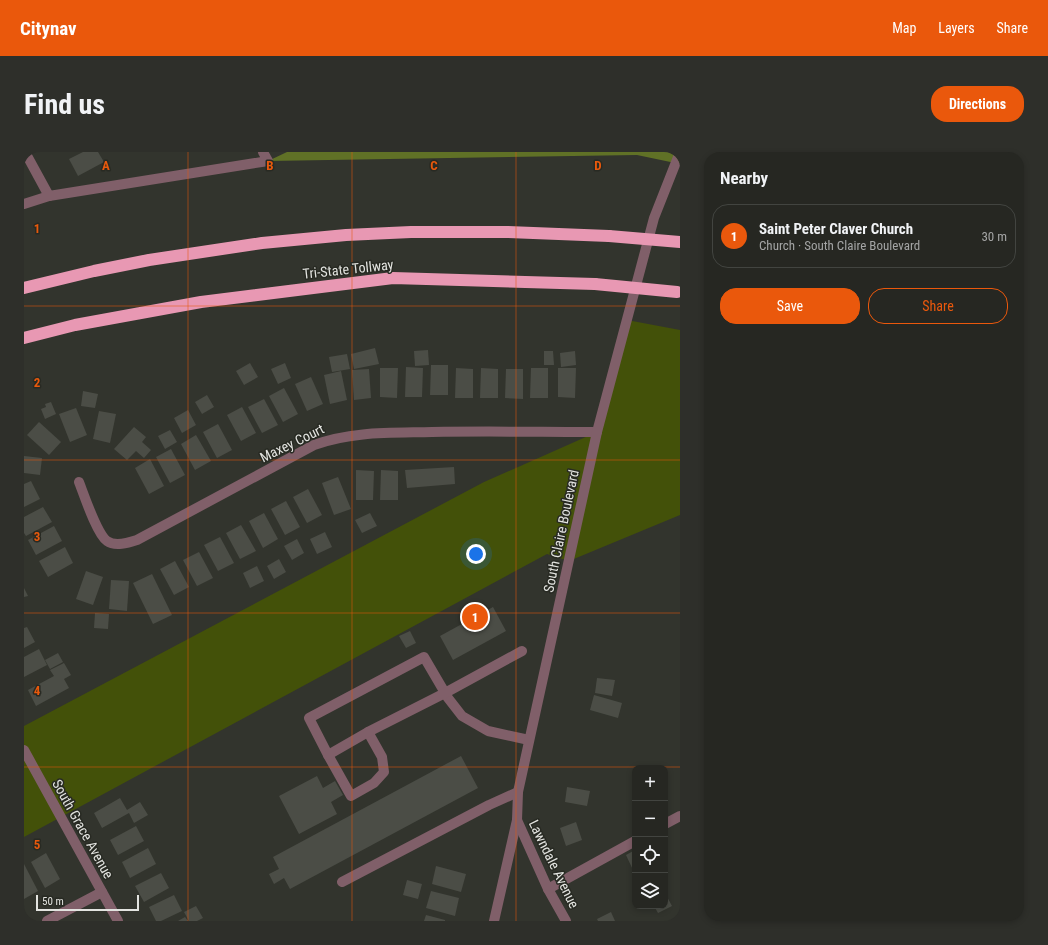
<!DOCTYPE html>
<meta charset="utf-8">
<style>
body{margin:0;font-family:"Roboto Condensed",sans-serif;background:#2e2f2a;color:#f1f3f6}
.controls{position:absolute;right:12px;bottom:12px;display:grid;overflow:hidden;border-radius:8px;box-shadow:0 2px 6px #0003}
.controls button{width:36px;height:36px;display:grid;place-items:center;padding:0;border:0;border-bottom:1px solid #424440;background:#262722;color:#f1f3f6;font:20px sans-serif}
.scale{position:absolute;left:12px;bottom:10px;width:103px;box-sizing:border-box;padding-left:4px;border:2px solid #e3e4e0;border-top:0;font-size:11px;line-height:14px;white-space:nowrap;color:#e3e4e0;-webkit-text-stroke:3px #282a23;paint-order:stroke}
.you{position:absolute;left:452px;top:402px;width:14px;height:14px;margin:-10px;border:3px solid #fff;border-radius:50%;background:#1a73e8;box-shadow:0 0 0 6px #1a73e833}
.badge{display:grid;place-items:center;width:26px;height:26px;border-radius:50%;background:#ea580c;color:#fff;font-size:13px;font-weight:700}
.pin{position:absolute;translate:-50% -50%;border:2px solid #fff;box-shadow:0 1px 4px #0006}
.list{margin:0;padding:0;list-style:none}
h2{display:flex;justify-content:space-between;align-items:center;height:52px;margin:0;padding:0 16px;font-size:17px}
h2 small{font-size:13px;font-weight:400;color:#a4a5a5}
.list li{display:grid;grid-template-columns:26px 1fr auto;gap:12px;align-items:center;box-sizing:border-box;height:64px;margin:0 8px 8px;padding:0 8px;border:1px solid #424440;border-radius:16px}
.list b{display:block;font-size:15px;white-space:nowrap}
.list p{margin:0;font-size:13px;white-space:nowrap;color:#a4a5a5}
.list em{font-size:13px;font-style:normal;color:#a4a5a5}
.actions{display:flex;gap:8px;padding:12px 16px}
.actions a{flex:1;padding:9px 0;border:1px solid #ea580c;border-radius:16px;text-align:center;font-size:14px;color:#ea580c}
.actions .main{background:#ea580c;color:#fff}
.icon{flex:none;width:22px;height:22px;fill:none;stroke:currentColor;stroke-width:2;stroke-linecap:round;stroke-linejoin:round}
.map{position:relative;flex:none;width:656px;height:769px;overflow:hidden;border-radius:16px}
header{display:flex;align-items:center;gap:24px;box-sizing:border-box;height:56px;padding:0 20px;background:#ea580c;color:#fff}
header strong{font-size:19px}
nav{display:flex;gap:22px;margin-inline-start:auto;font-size:14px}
.intro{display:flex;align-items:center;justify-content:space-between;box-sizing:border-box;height:96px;padding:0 24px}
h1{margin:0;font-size:28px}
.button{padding:10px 18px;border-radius:16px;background:#ea580c;color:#fff;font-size:14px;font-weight:700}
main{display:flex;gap:24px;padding:0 24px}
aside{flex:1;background:#262722;border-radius:16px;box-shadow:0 2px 6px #0003}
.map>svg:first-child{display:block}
</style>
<header>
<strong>Citynav</strong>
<nav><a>Map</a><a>Layers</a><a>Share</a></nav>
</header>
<div class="intro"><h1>Find us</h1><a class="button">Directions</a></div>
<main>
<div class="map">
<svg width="656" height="769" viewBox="0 0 656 769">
<rect width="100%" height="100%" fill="#32342d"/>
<polygon fill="#435109" points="603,168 656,178 656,363 545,409 523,402 0,685 0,574 460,330 573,280"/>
<polygon fill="#607126" points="263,0 656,0 656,12 613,3 244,9"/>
<g fill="#4b4d46">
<polygon points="59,0 74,0 80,10 54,24 45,7"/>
<polygon points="351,196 355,212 330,217 327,202"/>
<polygon points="404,198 405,213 391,214 390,199"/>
<polygon points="520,199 529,199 530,213 520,213"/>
<polygon points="551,199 552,213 537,215 536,201"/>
<polygon points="323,202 326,217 308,220 305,205"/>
<polygon points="226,211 234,225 220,233 212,219"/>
<polygon points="261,211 267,226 254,232 247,217"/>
<polygon points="407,213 424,213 424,243 406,243"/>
<polygon points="382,215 399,216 398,245 381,245"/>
<polygon points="356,216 374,216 373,246 356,245"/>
<polygon points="432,216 449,217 449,246 431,246"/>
<polygon points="457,216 474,217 474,246 456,246"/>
<polygon points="507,216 524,216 524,246 506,246"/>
<polygon points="534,216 552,216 551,246 534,245"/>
<polygon points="345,217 347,246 330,248 328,218"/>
<polygon points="482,217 499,217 499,247 481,246"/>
<polygon points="317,219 323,248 306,252 300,223"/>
<polygon points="287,225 299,252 283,259 271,232"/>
<polygon points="260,236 274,262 259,270 245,244"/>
<polygon points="59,239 74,242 71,256 57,254"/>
<polygon points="183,243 190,255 178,262 171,250"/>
<polygon points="240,247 254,273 238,281 224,255"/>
<polygon points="27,250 32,262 21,267 17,257 22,255 21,252"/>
<polygon points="218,255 232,281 217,289 203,263"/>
<polygon points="52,256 63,283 46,290 35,262"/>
<polygon points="164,258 172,273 158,281 150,266"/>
<polygon points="75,259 92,262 86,291 69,287"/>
<polygon points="15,270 37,290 25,303 3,283"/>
<polygon points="194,272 208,298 193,306 179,280"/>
<polygon points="110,275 122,285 118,290 127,298 120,306 112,299 103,308 90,297"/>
<polygon points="146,278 153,290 141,297 134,284"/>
<polygon points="172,283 187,309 171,318 157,292"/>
<polygon points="147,297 161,323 146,331 132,305"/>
<polygon points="0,304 18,306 16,323 0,321"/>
<polygon points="126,307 140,334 125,342 111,316"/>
<polygon points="430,315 431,332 383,336 381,318"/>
<polygon points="332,318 350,319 349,348 332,348"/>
<polygon points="357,318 374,319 374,348 356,348"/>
<polygon points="314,325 327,357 310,363 298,331"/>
<polygon points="7,329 16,347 0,355 0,332"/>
<polygon points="284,337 298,363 283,371 269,345"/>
<polygon points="262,349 276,375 261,383 247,357"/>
<polygon points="19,355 28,370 2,384 0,381 0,365"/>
<polygon points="240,361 254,387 239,396 225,369"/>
<polygon points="346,361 353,374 338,381 331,368"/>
<polygon points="217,373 232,399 216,407 202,381"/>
<polygon points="30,374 38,389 12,403 4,388"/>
<polygon points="301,380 308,395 293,402 286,387"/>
<polygon points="196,385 210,411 194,419 180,393"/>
<polygon points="273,387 280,401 268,408 260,394"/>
<polygon points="41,395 49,411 24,425 15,409"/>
<polygon points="175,400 189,426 173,434 159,408"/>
<polygon points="255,407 262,420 250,427 243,414"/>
<polygon points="151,409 165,435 150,443 136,417"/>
<polygon points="233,414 240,429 226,436 219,421"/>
<polygon points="62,419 79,425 69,453 52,447"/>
<polygon points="128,422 148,463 129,472 109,431"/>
<polygon points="87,428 105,429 103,459 85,457"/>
<polygon points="0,436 4,444 0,445"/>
<polygon points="469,455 482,479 429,508 416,484"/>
<polygon points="71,461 85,462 84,477 70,476"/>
<polygon points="3,475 11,490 0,496 0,476"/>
<polygon points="386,479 392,491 382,496 375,484"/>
<polygon points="15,497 23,513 0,525 0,505"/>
<polygon points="34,501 39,510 26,517 21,508"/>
<polygon points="40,511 47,523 40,527 45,536 12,554 4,538 30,524 26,518"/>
<polygon points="573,526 591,528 588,544 571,541"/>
<polygon points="570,543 598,551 594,566 566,558"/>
<polygon points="437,604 454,636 266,737 260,726 250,732 245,722 255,717 249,705"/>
<polygon points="293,624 299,636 311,629 319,643 307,650 313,662 275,682 255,644"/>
<polygon points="543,635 566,639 563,654 541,650"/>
<polygon points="96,646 103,658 116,650 124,663 110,671 105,661 78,676 70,661"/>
<polygon points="552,670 558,688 542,694 536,676"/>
<polygon points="112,674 120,689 94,703 86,688"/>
<polygon points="124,696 132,712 106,726 98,710"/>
<polygon points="611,698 611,717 609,718 602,703"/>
<polygon points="22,701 36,727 21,736 7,710"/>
<polygon points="0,712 14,739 0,747"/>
<polygon points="412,714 442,722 437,740 408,732"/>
<polygon points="137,721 145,736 120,750 111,734"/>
<polygon points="383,728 398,732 394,747 379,743"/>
<polygon points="407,739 435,746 431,764 402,756"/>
<polygon points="641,741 648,754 634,761 630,754 641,754"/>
<polygon points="150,743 158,759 137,769 132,769 125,755"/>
<polygon points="172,754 179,766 173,769 165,769 160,760"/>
<polygon points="587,760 591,769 574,769 573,767"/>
<polygon points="402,763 421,768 421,769 400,769"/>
<polygon points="161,765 164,769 154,769"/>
</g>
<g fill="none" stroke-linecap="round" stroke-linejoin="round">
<g stroke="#805f69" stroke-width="10">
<polyline points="1,0 25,44"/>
<polyline points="0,52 25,44 244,9 239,0"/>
<path d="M55,330C60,343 73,382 83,389C91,395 104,391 113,388L290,293C328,279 368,281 408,280C463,279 518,280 573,280"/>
<polyline points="344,580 358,605 360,620 350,631 327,644 304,603 285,566 400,505 424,546 438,564 464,579 505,588"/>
<polyline points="0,598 94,769"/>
<polyline points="304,603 344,580 421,541 498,499"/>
<polyline points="493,668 524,737 542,769"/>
<polyline points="641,672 656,664"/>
<polyline points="318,730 465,653 494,640"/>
<polyline points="524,737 611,689"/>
<polyline points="23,769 78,740"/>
<polyline points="470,769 493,668 494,640 573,280 630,66 656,0"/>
</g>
<g stroke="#e898b3" stroke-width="12">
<polyline points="0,136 70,119 125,108 238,91 322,83 387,80 484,80 585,84"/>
<polyline points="0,186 51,173 177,150 369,126 571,132"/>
</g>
<g stroke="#e898b3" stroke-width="12">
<polyline points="585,84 656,90"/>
<polyline points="571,132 653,140"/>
</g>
</g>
<path fill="none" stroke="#e8590c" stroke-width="1" stroke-opacity="0.55" d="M164,0V769M328,0V769M492,0V769M0,154H656M0,308H656M0,461H656M0,615H656"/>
<g text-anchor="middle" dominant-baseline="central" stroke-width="3" stroke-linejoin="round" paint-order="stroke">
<g font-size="14" fill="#e3e4e0" stroke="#282a23">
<text transform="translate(324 117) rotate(-6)">Tri-State Tollway</text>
<text transform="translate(268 291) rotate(-26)">Maxey Court</text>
<text transform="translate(537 379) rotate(-78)">South Claire Boulevard</text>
<text transform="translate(59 677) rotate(61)">South Grace Avenue</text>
<text transform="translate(530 712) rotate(64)">Lawndale Avenue</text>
</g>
</g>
<g font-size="13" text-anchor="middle" font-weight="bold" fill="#e8590c" stroke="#282a23" stroke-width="3" stroke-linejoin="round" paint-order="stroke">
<text x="82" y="18">A</text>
<text x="246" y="18">B</text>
<text x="410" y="18">C</text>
<text x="574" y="18">D</text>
<text x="13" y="81">1</text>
<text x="13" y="235">2</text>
<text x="13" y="389">3</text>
<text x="13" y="543">4</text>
<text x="13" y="697">5</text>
</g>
</svg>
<div class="controls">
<button>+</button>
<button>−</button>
<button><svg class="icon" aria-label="locate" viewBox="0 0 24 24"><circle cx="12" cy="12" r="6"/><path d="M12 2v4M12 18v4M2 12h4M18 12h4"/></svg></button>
<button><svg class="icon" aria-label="layers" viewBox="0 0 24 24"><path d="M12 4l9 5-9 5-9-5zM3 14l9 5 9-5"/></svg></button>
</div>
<div class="scale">50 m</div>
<div class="you"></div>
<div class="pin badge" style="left:451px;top:465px">1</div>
</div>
<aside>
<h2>Nearby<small></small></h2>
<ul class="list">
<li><span class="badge">1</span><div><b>Saint Peter Claver Church</b><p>Church · South Claire Boulevard</p></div><em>30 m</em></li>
</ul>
<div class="actions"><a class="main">Save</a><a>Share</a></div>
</aside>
</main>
